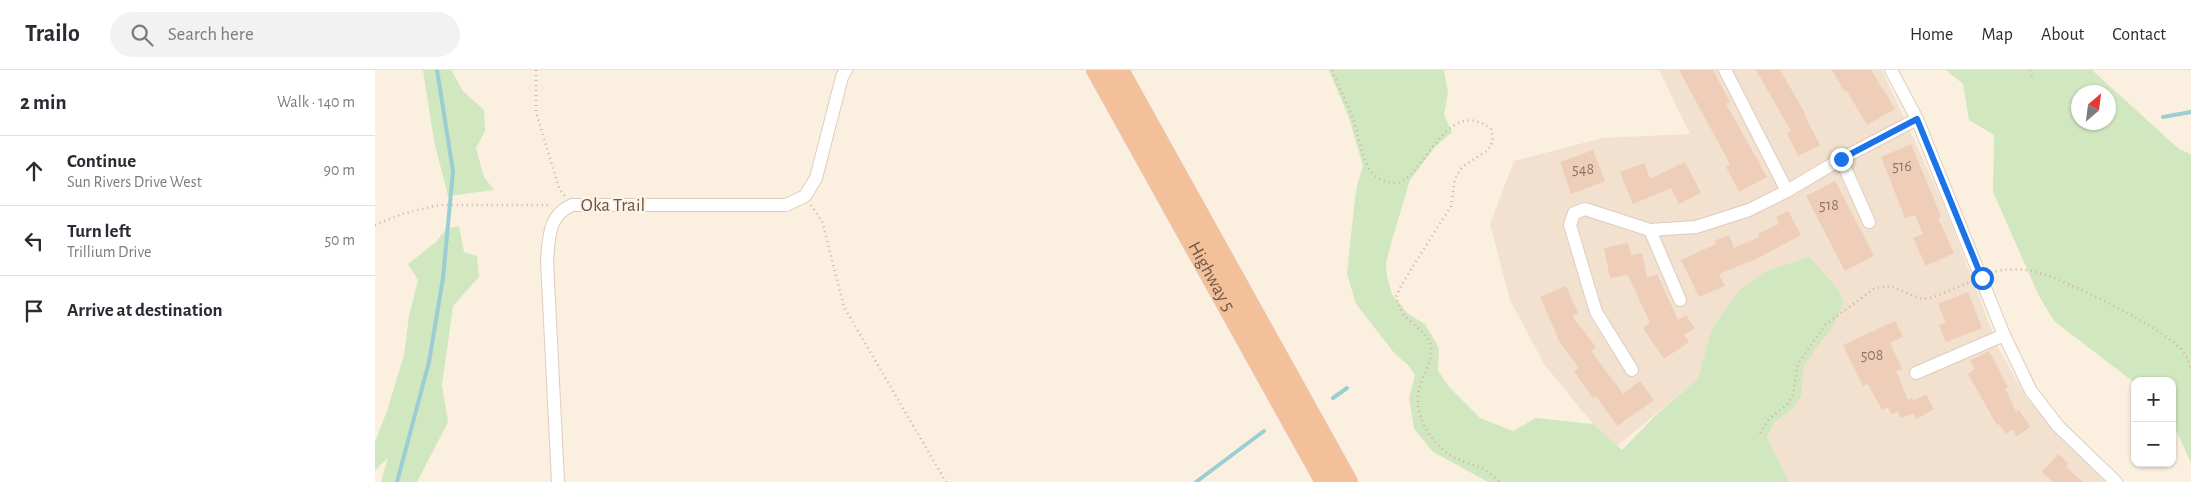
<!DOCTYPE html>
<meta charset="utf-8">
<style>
body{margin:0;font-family:"Alegreya Sans",sans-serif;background:#f2f2f3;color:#2b2b33}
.controls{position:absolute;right:15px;bottom:15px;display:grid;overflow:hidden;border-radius:10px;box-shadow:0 1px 4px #0004}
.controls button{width:45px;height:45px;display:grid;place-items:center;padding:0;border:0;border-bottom:1px solid #e1e1e2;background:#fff;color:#2b2b33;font:25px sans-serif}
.compass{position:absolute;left:1696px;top:15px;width:45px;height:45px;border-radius:50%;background:#fff;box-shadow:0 1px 4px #0004;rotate:28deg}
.stop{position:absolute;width:15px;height:15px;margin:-11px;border:4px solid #1a73e8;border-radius:50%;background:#fff}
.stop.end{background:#1a73e8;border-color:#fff;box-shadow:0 1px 5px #0008}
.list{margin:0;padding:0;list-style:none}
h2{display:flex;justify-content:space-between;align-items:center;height:65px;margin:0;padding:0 20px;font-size:21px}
h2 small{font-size:16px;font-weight:400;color:#7c7c81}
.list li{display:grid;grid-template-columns:32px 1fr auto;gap:15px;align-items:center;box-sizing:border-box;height:70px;padding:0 20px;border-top:1px solid #e1e1e2}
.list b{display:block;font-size:19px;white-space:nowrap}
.list p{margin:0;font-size:16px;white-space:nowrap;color:#7c7c81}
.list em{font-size:16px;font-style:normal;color:#7c7c81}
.icon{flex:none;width:28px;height:28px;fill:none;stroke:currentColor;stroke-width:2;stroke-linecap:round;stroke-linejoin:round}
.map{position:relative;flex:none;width:1816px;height:412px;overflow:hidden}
header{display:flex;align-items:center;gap:30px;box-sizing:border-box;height:70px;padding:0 25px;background:#fff;border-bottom:1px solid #e1e1e2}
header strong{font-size:24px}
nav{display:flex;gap:28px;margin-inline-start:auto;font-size:18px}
.search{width:350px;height:45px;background:#f2f2f3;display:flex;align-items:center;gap:12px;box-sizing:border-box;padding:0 18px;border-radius:28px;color:#7c7c81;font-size:19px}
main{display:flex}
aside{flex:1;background:#fff}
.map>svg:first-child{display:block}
</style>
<header>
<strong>Trailo</strong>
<div class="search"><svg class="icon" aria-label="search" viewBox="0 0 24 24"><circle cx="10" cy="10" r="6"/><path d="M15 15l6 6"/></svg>Search here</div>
<nav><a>Home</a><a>Map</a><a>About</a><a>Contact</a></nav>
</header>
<main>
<aside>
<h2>2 min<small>Walk · 140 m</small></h2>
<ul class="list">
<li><svg class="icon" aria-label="ahead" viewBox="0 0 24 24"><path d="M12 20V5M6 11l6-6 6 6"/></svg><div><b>Continue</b><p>Sun Rivers Drive West</p></div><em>90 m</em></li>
<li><svg class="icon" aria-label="left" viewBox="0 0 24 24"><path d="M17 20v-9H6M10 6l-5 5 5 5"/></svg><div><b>Turn left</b><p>Trillium Drive</p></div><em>50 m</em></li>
<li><svg class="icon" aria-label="arrive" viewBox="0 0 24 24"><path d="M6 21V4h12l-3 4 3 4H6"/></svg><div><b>Arrive at destination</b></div></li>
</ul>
</aside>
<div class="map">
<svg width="1816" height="412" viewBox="0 0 1816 412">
<rect width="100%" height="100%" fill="#fbf0e0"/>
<polygon fill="#f2e1cf" points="1284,0 1507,0 1568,133 1624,279 1653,330 1730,412 1414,412 1392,368 1399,353 1417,339 1425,326 1429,297 1439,280 1463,219 1449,205 1336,260 1323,309 1242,376 1218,354 1169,294 1135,230 1115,154 1139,91 1227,68 1315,64"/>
<g fill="#d1e7c0" fill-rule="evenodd">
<polygon points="48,0 76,0 88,21 109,40 110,61 101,78 109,107 119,120 73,126 59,71"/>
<polygon points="954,0 1069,0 1073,23 1069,45 1077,62 1060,77 1035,110 1017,170 1011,193 1012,207 1017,224 1033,244 1050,254 1064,278 1063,301 1075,318 1105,348 1138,361 1161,348 1218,354 1247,380 1282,344 1323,309 1336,260 1365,220 1391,201 1434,187 1463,219 1469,232 1457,258 1440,280 1429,297 1426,326 1417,339 1399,353 1392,368 1414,412 1113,412 1058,382 1039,359 1034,328 1040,305 1033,295 1020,284 981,234 972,204 979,137 982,115 988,96 974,48"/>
<path d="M1571,0H1717L1804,79L1816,84V393L1797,351V311H1760V313L1679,251L1664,226L1618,122L1619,65L1594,50L1588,14ZM1704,22H1734V52H1704Z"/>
<polygon points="84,156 89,182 102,186 104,207 78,236 67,315 73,352 42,412 6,412 13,387 0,401 0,372 12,341 29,285 34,246 43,210 33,194 61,172 71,159"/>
</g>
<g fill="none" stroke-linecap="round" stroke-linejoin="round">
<g stroke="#9dcdd4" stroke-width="4">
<polyline points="1788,47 1816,42"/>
<polyline points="958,328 972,318"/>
<polyline points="22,412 54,292 68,208 78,101 62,0"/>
<polyline points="821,412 889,361"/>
</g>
</g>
<g fill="#eecdb9">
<polygon points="1304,0 1338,0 1355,32 1351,34 1392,107 1364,122 1351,97 1355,94"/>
<polygon points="1381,0 1405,0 1430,43 1429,44 1445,75 1423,86 1412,63 1416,61"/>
<polygon points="1457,0 1496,0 1520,39 1492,55 1472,21 1470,22"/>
<polygon points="1536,74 1566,146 1563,148 1579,183 1551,196 1538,168 1548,164 1540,145 1530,148 1506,87"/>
<polygon points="1218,80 1230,111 1196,124 1185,92"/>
<polygon points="1310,92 1326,123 1304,134 1296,118 1258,134 1245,102 1269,93 1275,109"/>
<polygon points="1460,111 1499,186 1470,201 1431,126"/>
<polygon points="1413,141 1426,165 1381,189 1344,204 1350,216 1324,227 1306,190 1341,174 1339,171 1354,165 1359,178 1384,167 1383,164 1404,154 1401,147"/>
<polygon points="1253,173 1256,185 1267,183 1272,208 1282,204 1303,250 1311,245 1320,258 1309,265 1314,272 1289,289 1268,258 1275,253 1253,205 1235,208 1229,178"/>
<polygon points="1191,216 1203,243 1197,246 1221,277 1216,281 1248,324 1265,311 1279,330 1242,356 1221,326 1218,328 1199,301 1204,298 1182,268 1183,267 1165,227"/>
<polygon points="1593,222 1607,258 1571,272 1564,255 1571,253 1563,234"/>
<polygon points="1520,251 1528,267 1515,273 1527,299 1521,301 1533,330 1537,328 1538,331 1551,324 1559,339 1541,349 1539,344 1525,348 1523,341 1517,344 1513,337 1507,340 1493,314 1488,316 1468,275"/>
<polygon points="1614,281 1633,317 1630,318 1641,342 1644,340 1655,357 1642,366 1637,359 1631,364 1624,354 1622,355 1593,304 1600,299 1595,291"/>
<polygon points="1683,384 1693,393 1691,397 1708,412 1678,412 1667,402"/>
</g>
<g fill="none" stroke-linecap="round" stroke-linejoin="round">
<g stroke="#deccbd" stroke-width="14">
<g id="minor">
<polyline points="1350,0 1412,121"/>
<polyline points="1516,0 1542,49 1629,265 1656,321 1683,356 1741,412"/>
<polyline points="1466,89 1494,152"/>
<polyline points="1275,160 1305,230"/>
<polyline points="1257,300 1221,242 1195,155 1199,143 1210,139 1275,160 1321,157 1374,140 1412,121 1466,89 1542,49"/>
<polyline points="1541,303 1629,265"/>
<path d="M183,412L172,191C174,168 173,145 197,135H411L430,126L441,108L467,7L471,0"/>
</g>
</g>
<g stroke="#dad3d0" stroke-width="22">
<g id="trunk">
<path id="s1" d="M722,0L951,412"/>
<polyline points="743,0 972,412"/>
</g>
</g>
<g stroke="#d3b09d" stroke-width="2.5" stroke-dasharray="1 4" stroke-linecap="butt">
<polyline points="161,0 161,42 184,118 190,126"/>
<path d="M957,0C963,17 972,32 978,49C987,72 985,109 1018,113C1048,116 1069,22 1116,59L1118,71L1113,80L1087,97L1080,109L1076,136L1027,214L1021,227C1024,236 1027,244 1034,250C1042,258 1053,264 1056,276C1059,292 1045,308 1043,324C1041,347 1054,369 1072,383C1082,391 1095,393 1107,398C1113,401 1120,408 1125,412"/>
<polyline points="1655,0 1657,6"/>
<polyline points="436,135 447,151 469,237 571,412"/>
<polyline points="0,155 27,144 63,135 176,135"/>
<path d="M1616,203C1628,198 1649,199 1661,202C1690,209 1791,259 1809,282C1812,287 1814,294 1816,299"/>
<polyline points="1385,363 1394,349 1412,335 1418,325 1423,294 1450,255 1500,218 1515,216 1547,229 1559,227 1595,212"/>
</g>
<use href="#minor" stroke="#fff" stroke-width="12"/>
<use href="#trunk" stroke="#f4c09a" stroke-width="21"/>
</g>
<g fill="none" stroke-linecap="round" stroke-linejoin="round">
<polyline stroke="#1a73e8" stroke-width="6" points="1466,89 1542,49 1607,208"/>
</g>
<g text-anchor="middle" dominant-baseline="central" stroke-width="4.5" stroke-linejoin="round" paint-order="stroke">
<g font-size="16" fill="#907465">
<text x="1527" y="96">516</text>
<text x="1208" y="99">548</text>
<text x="1454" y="135">518</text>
<text x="1497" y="285">508</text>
</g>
<g font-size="19" fill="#705649" stroke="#fef4e6">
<text x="238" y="135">Oka Trail</text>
<text stroke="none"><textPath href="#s1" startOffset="236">Highway 5</textPath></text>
</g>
</g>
</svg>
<div class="controls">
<button>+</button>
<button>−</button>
</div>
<svg class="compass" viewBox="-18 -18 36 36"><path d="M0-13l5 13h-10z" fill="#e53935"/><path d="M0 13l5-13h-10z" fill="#7c7c81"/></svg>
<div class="stop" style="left:1607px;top:208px"></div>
<div class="stop end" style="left:1466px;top:89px"></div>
</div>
</main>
